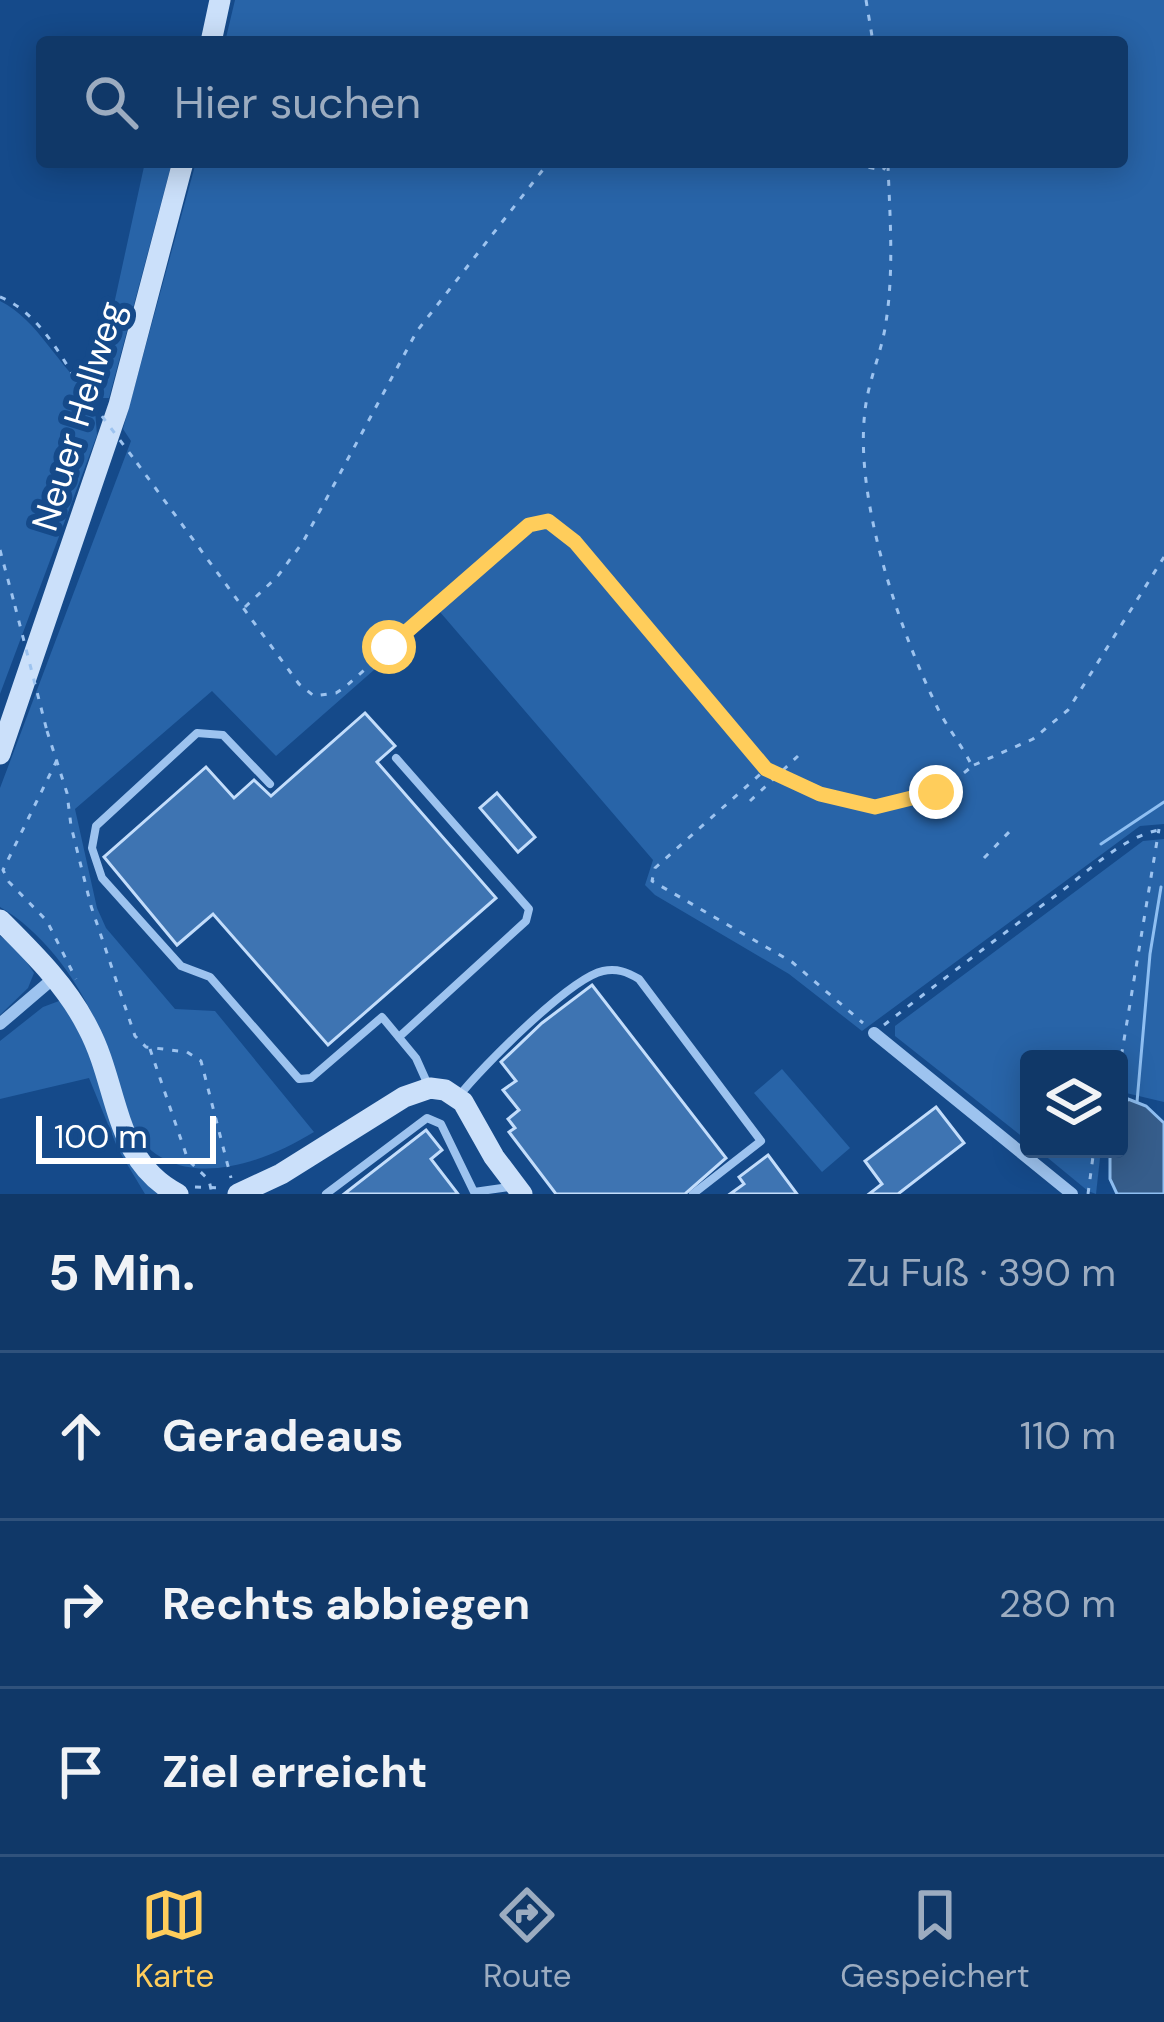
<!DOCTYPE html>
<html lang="de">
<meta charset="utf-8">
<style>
body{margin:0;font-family:"DM Sans",sans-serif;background:#1e4371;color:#f1f3f6}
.controls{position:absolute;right:36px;bottom:36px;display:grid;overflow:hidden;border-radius:12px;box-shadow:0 6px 30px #0003}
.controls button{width:108px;height:108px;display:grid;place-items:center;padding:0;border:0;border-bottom:3px solid #30527c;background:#103868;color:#f1f3f6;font:60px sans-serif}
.scale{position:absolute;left:36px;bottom:30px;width:180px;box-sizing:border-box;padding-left:12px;border:6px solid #fff;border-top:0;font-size:33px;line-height:42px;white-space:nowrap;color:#fff;-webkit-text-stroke:9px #154a8a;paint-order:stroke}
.stop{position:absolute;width:36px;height:36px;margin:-27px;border:9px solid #ffcd5b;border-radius:50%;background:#fff}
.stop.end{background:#ffcd5b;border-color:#fff;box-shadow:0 3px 12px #0008}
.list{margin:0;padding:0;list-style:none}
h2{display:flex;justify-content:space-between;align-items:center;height:156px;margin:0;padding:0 48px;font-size:51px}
h2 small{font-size:39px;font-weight:400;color:#9cacc0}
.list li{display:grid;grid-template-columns:78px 1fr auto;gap:36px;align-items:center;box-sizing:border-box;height:168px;padding:0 48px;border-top:3px solid #30527c}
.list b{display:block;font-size:45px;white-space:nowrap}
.list em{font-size:39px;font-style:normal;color:#9cacc0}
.icon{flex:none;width:66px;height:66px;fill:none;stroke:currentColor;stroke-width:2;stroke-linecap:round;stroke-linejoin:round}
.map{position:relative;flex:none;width:1164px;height:1194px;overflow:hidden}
.search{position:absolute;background:#103868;box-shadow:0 6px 30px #0003;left:36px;right:36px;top:36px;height:132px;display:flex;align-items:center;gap:30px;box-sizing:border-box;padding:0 42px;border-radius:12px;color:#9cacc0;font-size:45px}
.sheet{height:660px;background:#103868}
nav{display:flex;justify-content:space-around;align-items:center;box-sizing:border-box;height:168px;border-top:3px solid #30527c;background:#103868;font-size:33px;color:#9cacc0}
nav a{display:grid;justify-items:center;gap:6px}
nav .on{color:#ffcd5b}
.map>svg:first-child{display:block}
</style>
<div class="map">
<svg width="1164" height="1194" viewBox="0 0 1164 1194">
<rect width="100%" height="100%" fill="#154a8a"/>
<g fill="#2864a8">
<path d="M235,0H1164V824L1140,826L862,1031L789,974L655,895L645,885L653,860L440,612L276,756L212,691L75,809L97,908L106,928L175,1009L215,1011L314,1132C257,1167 173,1194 133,1129C122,1105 117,1076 108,1051C88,995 51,937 0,907V788L131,441L123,429L196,162H1122V42H225Z"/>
<path d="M145,162H172L109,398H94L97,435L0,694V301C38,319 59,369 94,396Z"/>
<polygon points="1164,839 1164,1102 1126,1093 1119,1102 1119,1059 1029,1059 1029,1142 895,1036 895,1026 1143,841"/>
<polygon points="0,936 17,948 34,973 28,988 0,1015"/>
<polygon points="59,1001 64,1004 162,1194 145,1194 118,1149 89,1078 0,1099 0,1041 43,1007"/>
<polygon points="782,1069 850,1148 822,1172 754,1093"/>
<polygon points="1037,1149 1101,1149 1096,1194 1088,1191"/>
</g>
<polygon fill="#365d8b" stroke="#8fbff2" stroke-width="3" points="1128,1099 1146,1106 1164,1123 1164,1194 1117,1194 1110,1179 1110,1149 1119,1149 1119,1115"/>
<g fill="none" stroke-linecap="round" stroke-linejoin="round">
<g stroke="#8fbff2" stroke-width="3">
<polyline points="1101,844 1164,802"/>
<polyline points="1137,1102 1150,954 1161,887"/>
</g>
</g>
<g fill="#3e74b2" stroke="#c3ddfb" stroke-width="3">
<polygon points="365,713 395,746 377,762 496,898 328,1045 213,914 177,945 104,857 206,767 234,798 254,780 271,796"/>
<polygon points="497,793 535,837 518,852 480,808"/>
<polygon points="592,985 726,1158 685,1194 556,1194 509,1132 515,1128 508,1119 519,1110 503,1090 516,1081 501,1062 542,1023"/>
<polygon points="936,1107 964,1143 898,1194 869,1194 882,1184 865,1161"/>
<polygon points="426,1130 442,1150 431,1159 458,1194 344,1194"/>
<polygon points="768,1155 797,1194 730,1194 744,1184 739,1177"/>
</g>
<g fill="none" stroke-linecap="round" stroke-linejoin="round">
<g stroke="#9dc3ef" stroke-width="3" stroke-dasharray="6 9" stroke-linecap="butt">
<polyline points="866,0 873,42"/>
<polyline points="839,162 883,170 889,162"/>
<path d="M0,297C40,313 61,357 84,392"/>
<polyline points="137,463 299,684 314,696 336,693 345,687 529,525 542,520 575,542 766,769 655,868 652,881 792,962 863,1023"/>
<polyline points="0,550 15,606"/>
<polyline points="245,607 277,577 303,542 417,331 549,162"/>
<polyline points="47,731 67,793 71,826 91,906 135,1036 146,1047 187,1052 201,1061 231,1178"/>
<polyline points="57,760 3,870 9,882 47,921 76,979"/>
<polyline points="974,765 1033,739 1068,710 1164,557"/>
<path d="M768,770C832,812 913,820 972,766C963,747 949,730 939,711C900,632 854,500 865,411C868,381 882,352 886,322C894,270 890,218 888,166"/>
<polyline points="750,801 798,756"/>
<polyline points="984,858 1011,830"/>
<path d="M884,1025C941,981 997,938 1055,896C1087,873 1123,835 1164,829"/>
<polyline points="150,1049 188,1160 209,1180 212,1194"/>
<polyline points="1119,1070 1159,829"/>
<polyline points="195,1187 221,1188"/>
<polyline points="1088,1194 1094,1149"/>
</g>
<g stroke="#9dc3ef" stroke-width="8">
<polyline points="396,758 529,909 526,921 399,1037"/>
<polyline points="270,784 223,735 197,733 96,826 92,848 102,878 181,966 210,977 299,1079 311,1078 382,1017 416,1058 429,1087"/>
<path d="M459,1096C481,1068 570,978 603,971C617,968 627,972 639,979L761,1141L693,1194"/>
<polyline points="326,1194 427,1118 441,1124 474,1192 509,1187"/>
</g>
<g stroke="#9dc3ef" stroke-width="12">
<polyline points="0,1024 55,977"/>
<polyline points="874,1033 1072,1194"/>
</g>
<g stroke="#cbe0fa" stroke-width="21">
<polyline points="211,42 220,0"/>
<polyline points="0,754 119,405 183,162"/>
<path d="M0,920C33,953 67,986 88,1028C119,1086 113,1161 178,1194"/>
<polyline points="238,1194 281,1174 404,1097 430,1088 445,1090 463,1102 494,1157 522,1194"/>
</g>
<g stroke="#9dc3ef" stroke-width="3" stroke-dasharray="6 9" stroke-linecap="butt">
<polyline points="84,392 137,463"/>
<polyline points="15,606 47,731"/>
</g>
</g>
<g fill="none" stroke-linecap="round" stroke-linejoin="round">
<polyline stroke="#ffcd5b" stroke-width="15" points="389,647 529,525 548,521 575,542 766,769 820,794 875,807 936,792"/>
</g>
<g text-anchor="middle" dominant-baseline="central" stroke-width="12" stroke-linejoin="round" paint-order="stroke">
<g font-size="36" fill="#fff" stroke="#154a8a">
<text transform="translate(78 416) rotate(-73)">Neuer Hellweg</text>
</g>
</g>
</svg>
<div class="controls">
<button><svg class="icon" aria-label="layers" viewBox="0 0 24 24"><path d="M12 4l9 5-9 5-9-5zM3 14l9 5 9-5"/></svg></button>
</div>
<div class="scale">100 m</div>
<div class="stop" style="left:389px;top:647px"></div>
<div class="stop end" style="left:936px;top:792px"></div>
<div class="search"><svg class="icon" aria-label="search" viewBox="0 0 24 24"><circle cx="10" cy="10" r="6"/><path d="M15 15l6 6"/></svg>Hier suchen</div>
</div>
<section class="sheet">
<h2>5 Min.<small>Zu Fuß · 390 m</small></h2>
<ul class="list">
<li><svg class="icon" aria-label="ahead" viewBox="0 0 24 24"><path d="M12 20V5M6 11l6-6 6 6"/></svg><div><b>Geradeaus</b></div><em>110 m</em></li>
<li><svg class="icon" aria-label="right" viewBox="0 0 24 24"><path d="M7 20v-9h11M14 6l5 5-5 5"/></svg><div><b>Rechts abbiegen</b></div><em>280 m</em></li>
<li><svg class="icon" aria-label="arrive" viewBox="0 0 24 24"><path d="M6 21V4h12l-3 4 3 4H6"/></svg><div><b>Ziel erreicht</b></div></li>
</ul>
</section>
<nav>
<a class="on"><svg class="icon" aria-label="map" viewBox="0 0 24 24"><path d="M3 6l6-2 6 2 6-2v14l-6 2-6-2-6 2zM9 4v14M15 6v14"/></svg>Karte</a>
<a><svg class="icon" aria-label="directions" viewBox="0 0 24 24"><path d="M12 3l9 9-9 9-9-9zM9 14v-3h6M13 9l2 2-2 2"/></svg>Route</a>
<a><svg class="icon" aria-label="saved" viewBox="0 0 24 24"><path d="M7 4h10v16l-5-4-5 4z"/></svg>Gespeichert</a>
</nav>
